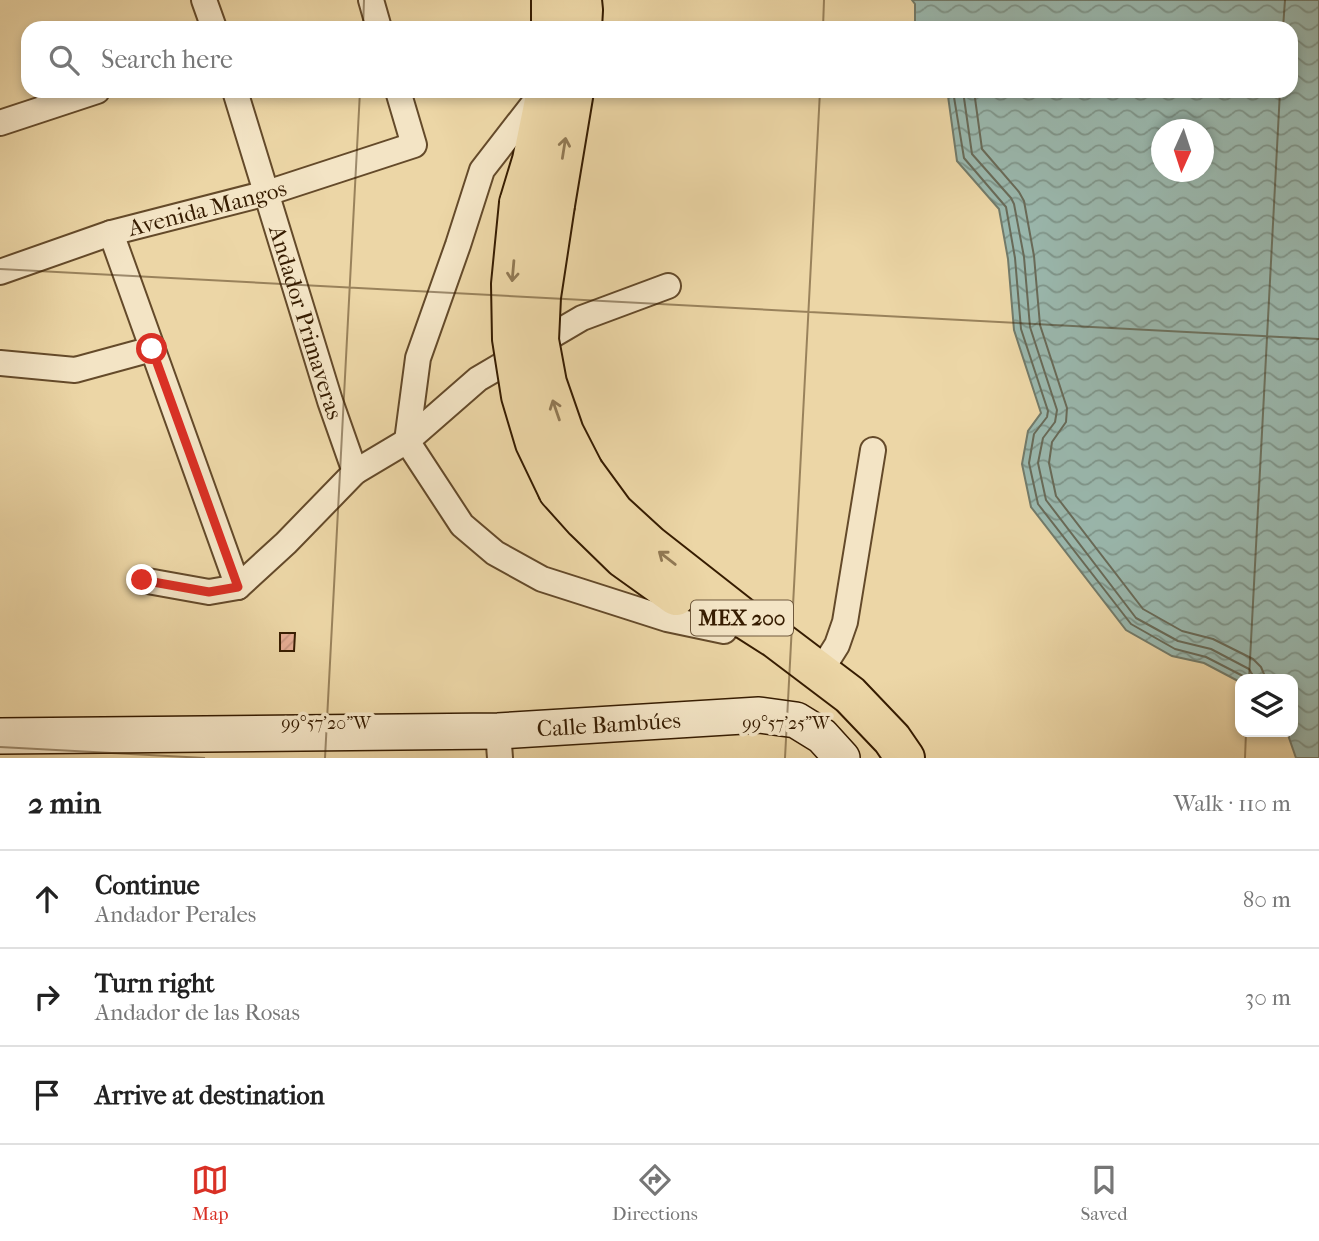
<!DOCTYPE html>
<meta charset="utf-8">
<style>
body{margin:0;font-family:"IM FELL French Canon",serif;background:#f2f2f2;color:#222}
.controls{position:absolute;right:21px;bottom:21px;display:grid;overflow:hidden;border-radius:14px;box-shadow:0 4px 10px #0003}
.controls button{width:63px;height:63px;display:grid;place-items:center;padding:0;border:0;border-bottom:2px solid #e0e0e0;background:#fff;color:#222;font:35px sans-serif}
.compass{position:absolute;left:1151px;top:119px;width:63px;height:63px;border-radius:50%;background:#fff;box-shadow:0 4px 10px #0003;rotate:183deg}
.stop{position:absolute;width:21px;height:21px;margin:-16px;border:5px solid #d93025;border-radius:50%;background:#fff}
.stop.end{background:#d93025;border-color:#fff;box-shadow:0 2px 7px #0008}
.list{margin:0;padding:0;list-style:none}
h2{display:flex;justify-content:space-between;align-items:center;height:91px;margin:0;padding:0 28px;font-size:30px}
h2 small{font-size:23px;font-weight:400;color:#767676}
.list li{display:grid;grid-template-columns:46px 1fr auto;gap:21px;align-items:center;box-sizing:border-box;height:98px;padding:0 28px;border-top:2px solid #e0e0e0}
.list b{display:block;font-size:26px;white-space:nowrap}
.list p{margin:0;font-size:23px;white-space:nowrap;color:#767676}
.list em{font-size:23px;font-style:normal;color:#767676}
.icon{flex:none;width:38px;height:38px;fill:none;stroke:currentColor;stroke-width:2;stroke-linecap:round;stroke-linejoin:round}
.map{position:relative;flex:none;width:1319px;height:758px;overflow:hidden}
.search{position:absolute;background:#fff;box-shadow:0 4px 10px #0003;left:21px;right:21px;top:21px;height:77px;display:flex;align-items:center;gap:18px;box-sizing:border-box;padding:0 24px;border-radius:21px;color:#767676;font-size:26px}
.sheet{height:385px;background:#fff}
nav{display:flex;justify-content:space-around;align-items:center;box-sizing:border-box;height:98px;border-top:2px solid #e0e0e0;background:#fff;font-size:19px;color:#767676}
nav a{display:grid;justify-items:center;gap:4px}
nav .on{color:#d93025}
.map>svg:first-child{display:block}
</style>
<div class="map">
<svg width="1319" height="758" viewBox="0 0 1319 758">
<defs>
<pattern id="water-waves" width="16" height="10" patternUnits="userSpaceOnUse" patternTransform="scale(1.75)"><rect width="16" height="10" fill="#9ab8ae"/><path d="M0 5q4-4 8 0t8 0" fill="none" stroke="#7e958b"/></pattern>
<pattern id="building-hatch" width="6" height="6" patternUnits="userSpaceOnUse" patternTransform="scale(1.75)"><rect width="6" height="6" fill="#e8ae95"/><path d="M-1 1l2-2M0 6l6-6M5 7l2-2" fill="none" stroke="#c8957f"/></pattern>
</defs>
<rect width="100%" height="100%" fill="#ecd6a6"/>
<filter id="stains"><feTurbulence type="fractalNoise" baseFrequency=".00286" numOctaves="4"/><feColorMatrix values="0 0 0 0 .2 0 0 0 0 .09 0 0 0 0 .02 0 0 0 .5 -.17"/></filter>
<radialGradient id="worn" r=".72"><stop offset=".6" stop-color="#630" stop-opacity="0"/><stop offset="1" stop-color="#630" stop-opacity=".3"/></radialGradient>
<path fill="url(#water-waves)" stroke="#727a69" stroke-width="2" fill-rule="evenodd" d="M912,0H1319V758H1296L1287,732H1293V679H1240V682L1204,663L1172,656L1126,630L1031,507L1022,464L1028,431L1041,413L1014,330L1008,259L999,209L957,161L948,96L945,91H1291V28H915V4ZM1162,130H1204V172H1162Z"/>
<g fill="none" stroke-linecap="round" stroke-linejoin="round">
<g stroke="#686a58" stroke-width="2">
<polyline points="953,91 964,158 1006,207 1015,258 1021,329 1048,411 1047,417 1034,434 1029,463 1038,504 1131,624 1175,649 1206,657 1243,676 1246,679"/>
<polyline points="963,91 972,154 1011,198 1014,204 1024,257 1030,327 1057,410 1055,422 1043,438 1038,463 1046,500 1136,618 1178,641 1211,649 1249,669 1255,679"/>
<polyline points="974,91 982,149 1019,192 1024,201 1034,256 1040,325 1067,408 1066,422 1052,442 1049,463 1056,496 1143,609 1182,631 1213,639 1253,659 1261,667 1266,679"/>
</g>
</g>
<polygon fill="url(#building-hatch)" stroke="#361c01" stroke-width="2" points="280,633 295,633 294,651 280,651"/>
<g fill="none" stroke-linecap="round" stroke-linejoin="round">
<g stroke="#644a2a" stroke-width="28">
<g id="street">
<polyline points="204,0 214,28"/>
<polyline points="371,0 379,28"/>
<path id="s1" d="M235,91L330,401L355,472"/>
<polyline points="541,94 482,170 458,245 418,358 407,441 462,525 495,553 542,579 667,619 724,631"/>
<polyline points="0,123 97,91"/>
<polyline points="111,233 238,587"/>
<path id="s2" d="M0,272L111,233L267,193L414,145L398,91"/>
<polyline points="0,363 75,370 152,349"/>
<polyline points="142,580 209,592 238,587 286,543 355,472 407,441 478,379 582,318 668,286"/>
<polyline points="820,672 837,645 845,622 873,450"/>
<polyline points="498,731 500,758"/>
</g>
</g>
<g stroke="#361c01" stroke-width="38">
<g id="secondary">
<path id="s3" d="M0,736L498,731L759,715L796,720L822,736L842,758"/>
</g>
</g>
<g stroke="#361c01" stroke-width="42">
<g id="primary">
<polyline points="551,0 551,28"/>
<polyline points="582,28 583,10 582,0"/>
<polyline points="519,203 532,160 546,91"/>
<polyline points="555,205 574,91"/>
<polyline points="584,471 614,512 650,545 743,618 776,639 850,695 892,739 905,758"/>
<polyline points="558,491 584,520 623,558 676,596"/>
</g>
</g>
<use href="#street" stroke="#f3e4c5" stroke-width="24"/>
<use href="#secondary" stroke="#f3e4c5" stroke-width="35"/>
<use href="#primary" stroke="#ecd6a6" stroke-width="38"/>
<g stroke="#361c01" stroke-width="42" stroke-linecap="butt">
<g id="primary-bridge">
<polyline points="519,203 511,284 512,339 521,396 535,443 558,491"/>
<polyline points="555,205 541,297 539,340 547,383 564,432 584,471"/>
</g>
</g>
<use href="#primary-bridge" stroke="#ecd6a6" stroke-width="38"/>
</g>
<defs><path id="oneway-shaft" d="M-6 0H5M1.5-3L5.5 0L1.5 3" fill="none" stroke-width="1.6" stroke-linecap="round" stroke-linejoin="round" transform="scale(1.75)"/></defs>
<g stroke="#917954">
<use href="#oneway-shaft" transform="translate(564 148) rotate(-81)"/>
<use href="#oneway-shaft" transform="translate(513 271) rotate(95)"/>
<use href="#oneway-shaft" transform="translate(556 410) rotate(-109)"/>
<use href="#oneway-shaft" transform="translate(667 558) rotate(-142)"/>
</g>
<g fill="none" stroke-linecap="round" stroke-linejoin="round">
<polyline stroke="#d93025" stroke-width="9" points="142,580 209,592 238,587 152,349"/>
</g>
<path fill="none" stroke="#361c01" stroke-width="2" stroke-opacity="0.45" d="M363,28L364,0M823,28L824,0M1283,28L1285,0M0,269L1319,339M1249,679L1280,91M0,747L205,758M325,758L360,91M785,758L820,91M1245,758L1246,732"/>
<g text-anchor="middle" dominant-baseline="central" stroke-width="7" stroke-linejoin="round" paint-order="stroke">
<rect fill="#f3e4c5" stroke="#6f583c" stroke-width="2" x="691" y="600.5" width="102" height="35" rx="5"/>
<g font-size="21" font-weight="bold" fill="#361c01">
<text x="742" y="618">MEX 200</text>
</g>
<g font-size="23" fill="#361c01" stroke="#f3e4c5">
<text stroke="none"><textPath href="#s2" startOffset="217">Avenida Mangos</textPath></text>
<text stroke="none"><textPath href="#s1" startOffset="242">Andador Primaveras</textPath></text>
<text stroke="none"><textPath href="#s3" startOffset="609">Calle Bambúes</textPath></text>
</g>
</g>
<g font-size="18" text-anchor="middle" fill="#361c01" stroke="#f3e4c5" stroke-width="7" stroke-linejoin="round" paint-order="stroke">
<text x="326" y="729">99°57'20"W</text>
<text x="786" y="729">99°57'25"W</text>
</g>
<rect width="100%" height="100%" filter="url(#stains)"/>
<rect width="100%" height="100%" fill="url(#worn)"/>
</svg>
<div class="controls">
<button><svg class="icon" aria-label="layers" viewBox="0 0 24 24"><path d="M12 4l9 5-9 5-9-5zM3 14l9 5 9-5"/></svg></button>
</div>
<svg class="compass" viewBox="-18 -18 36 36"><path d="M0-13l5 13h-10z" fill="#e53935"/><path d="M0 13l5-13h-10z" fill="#767676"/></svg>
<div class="stop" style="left:152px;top:349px"></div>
<div class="stop end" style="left:142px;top:580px"></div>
<div class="search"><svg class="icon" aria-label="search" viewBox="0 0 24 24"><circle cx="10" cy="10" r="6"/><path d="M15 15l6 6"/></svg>Search here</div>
</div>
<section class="sheet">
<h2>2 min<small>Walk · 110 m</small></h2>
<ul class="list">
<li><svg class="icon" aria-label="ahead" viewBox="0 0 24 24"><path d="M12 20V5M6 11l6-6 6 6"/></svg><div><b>Continue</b><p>Andador Perales</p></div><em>80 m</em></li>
<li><svg class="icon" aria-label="right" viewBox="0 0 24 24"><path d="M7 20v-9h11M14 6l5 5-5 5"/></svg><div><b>Turn right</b><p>Andador de las Rosas</p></div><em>30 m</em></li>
<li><svg class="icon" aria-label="arrive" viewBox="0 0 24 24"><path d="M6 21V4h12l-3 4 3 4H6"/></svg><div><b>Arrive at destination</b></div></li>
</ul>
</section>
<nav>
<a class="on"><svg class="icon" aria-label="map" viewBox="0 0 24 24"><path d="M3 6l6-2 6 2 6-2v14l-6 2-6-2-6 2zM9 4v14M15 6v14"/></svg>Map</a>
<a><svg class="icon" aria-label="directions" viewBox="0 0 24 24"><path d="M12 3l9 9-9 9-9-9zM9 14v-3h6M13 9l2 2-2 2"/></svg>Directions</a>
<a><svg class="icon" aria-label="saved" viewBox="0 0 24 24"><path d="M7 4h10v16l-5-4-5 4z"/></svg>Saved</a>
</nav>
